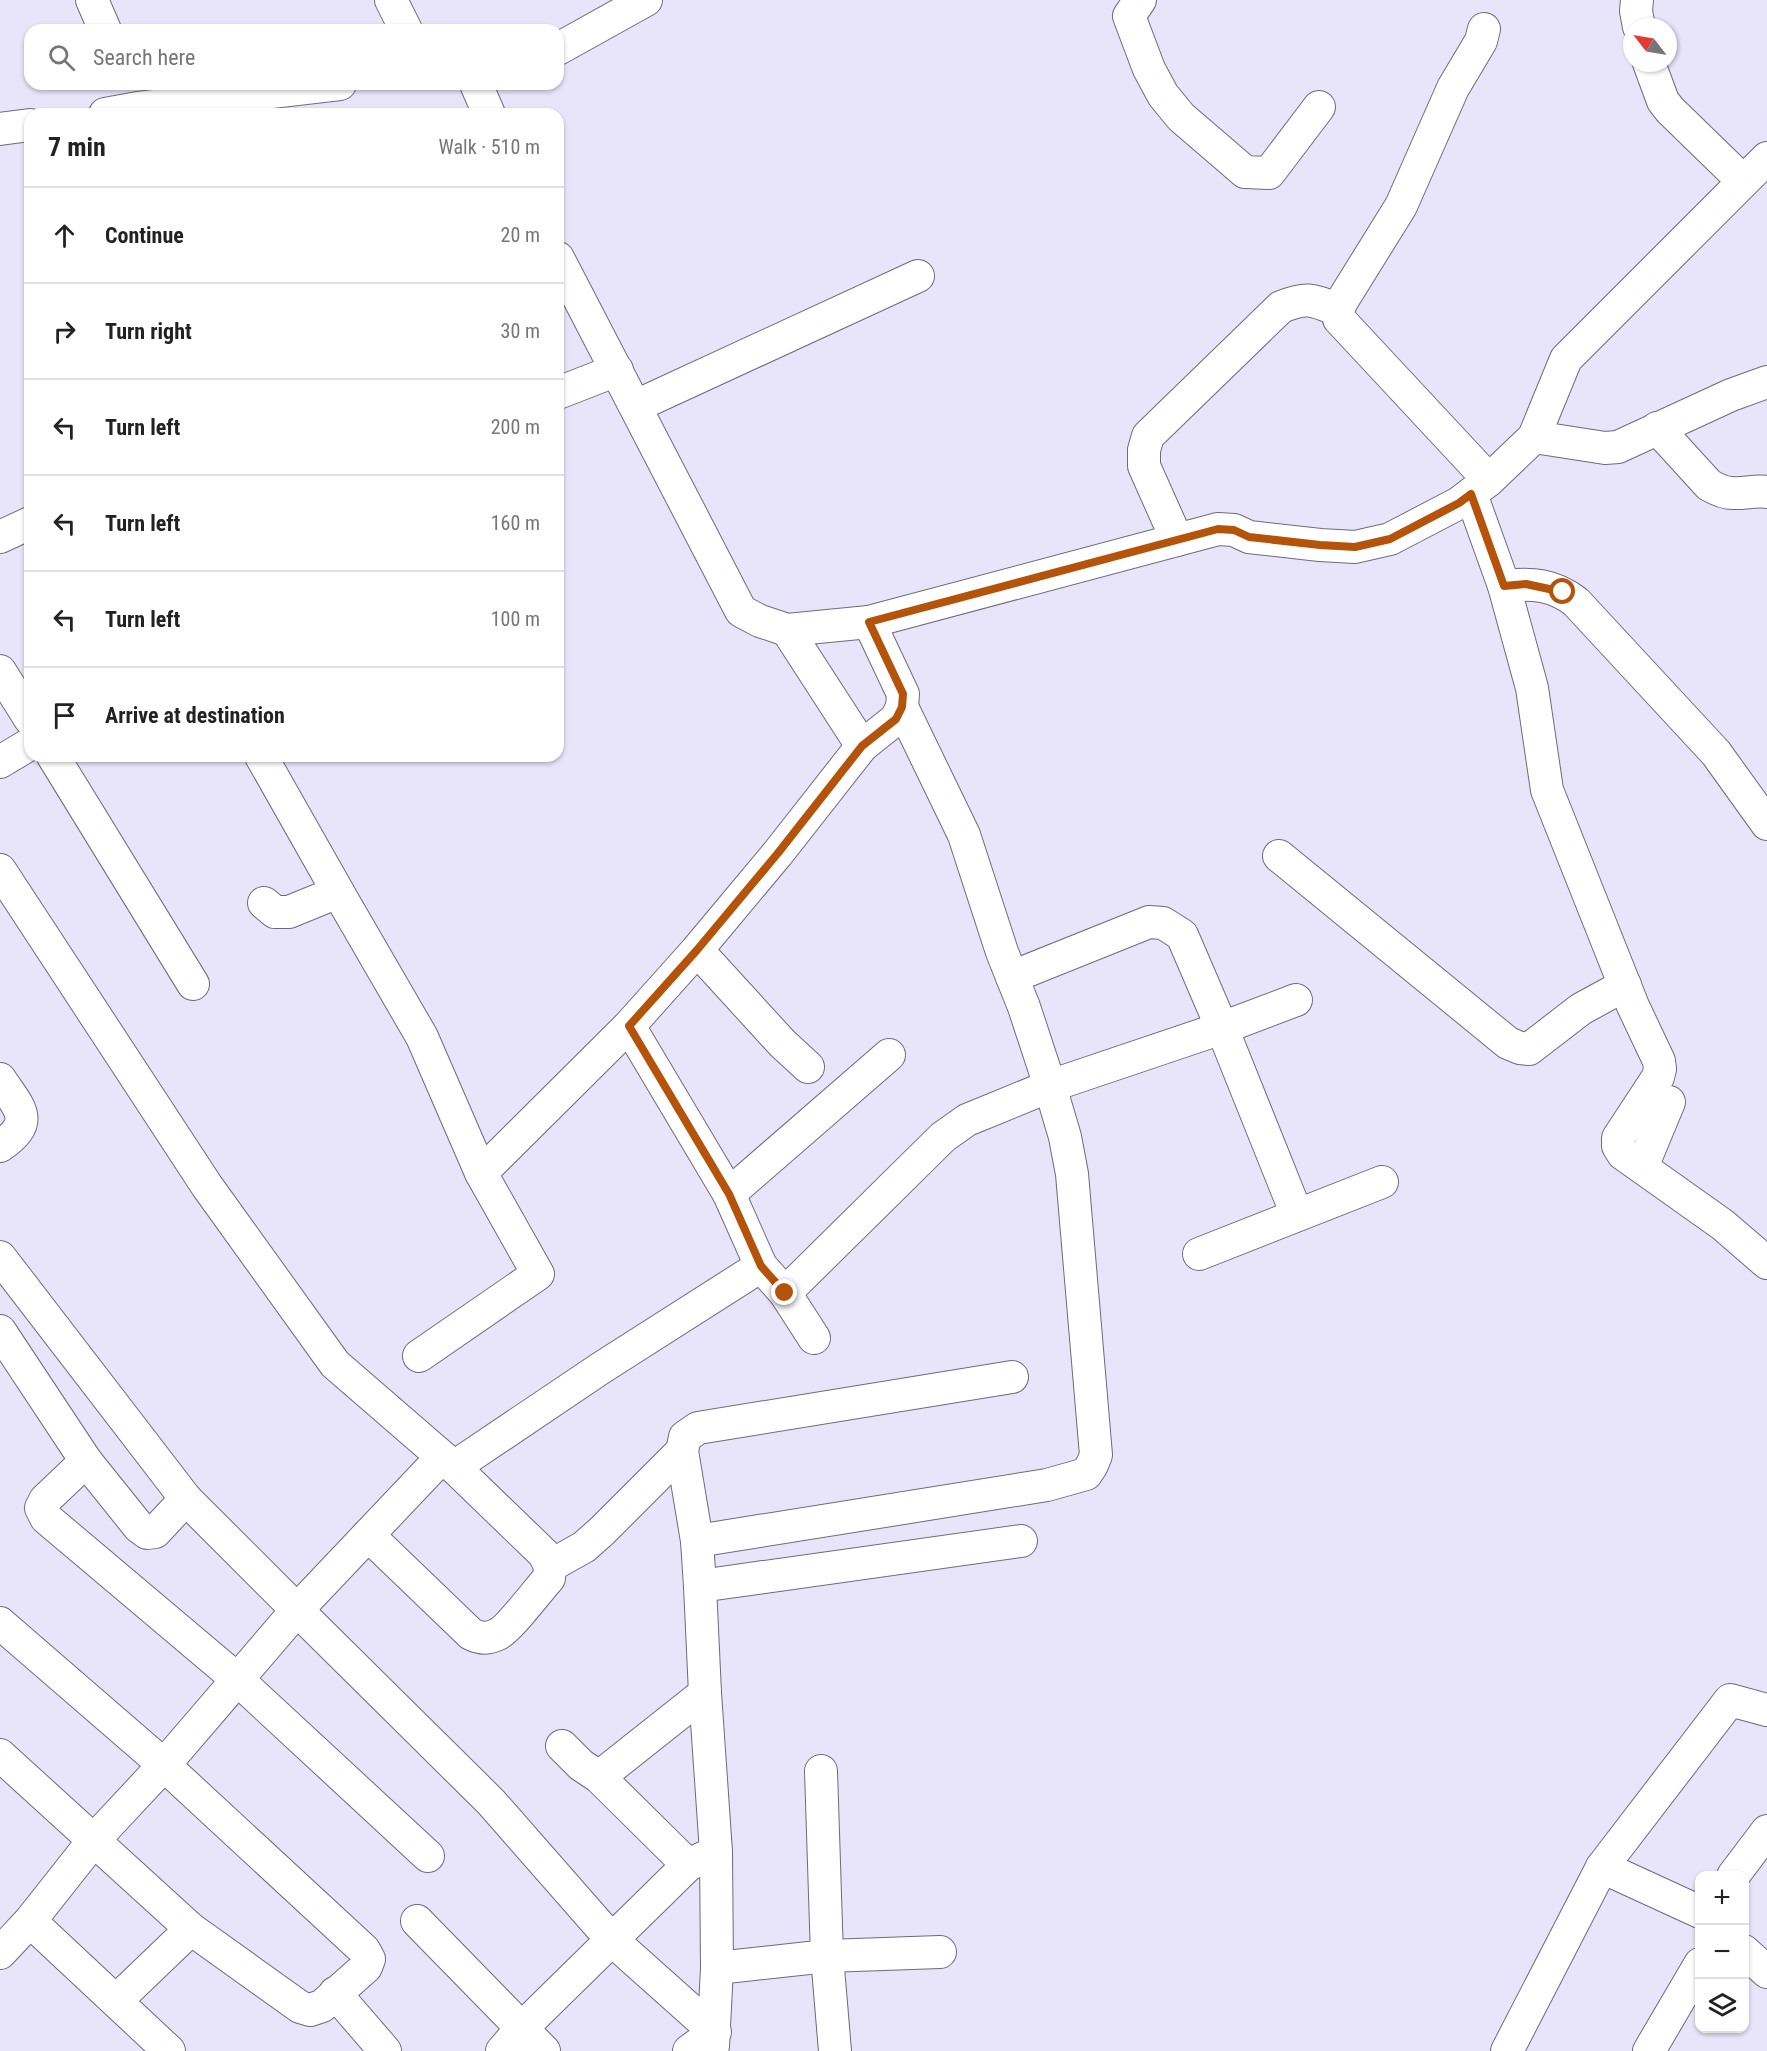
<!DOCTYPE html>
<meta charset="utf-8">
<style>
body{margin:0;font-family:"Roboto Condensed",sans-serif;background:#f6f6f6;color:#222}
.controls{position:absolute;right:18px;bottom:18px;display:grid;overflow:hidden;border-radius:12px;box-shadow:0 2px 4px #0004}
.controls button{width:54px;height:54px;display:grid;place-items:center;padding:0;border:0;border-bottom:2px solid #e0e0e0;background:#fff;color:#222;font:30px sans-serif}
.compass{position:absolute;left:1623px;top:18px;width:54px;height:54px;border-radius:50%;background:#fff;box-shadow:0 2px 4px #0004;rotate:301deg}
.stop{position:absolute;width:18px;height:18px;margin:-14px;border:4px solid #b45309;border-radius:50%;background:#fff}
.stop.end{background:#b45309;border-color:#fff;box-shadow:0 2px 6px #0008}
.list{margin:0;padding:0;list-style:none}
h2{display:flex;justify-content:space-between;align-items:center;height:78px;margin:0;padding:0 24px;font-size:26px}
h2 small{font-size:20px;font-weight:400;color:#767676}
.list li{display:grid;grid-template-columns:39px 1fr auto;gap:18px;align-items:center;box-sizing:border-box;height:96px;padding:0 24px;border-top:2px solid #e0e0e0}
.list b{display:block;font-size:22px;white-space:nowrap}
.list em{font-size:20px;font-style:normal;color:#767676}
.icon{flex:none;width:33px;height:33px;fill:none;stroke:currentColor;stroke-width:2;stroke-linecap:round;stroke-linejoin:round}
.map{position:relative;flex:none;width:1767px;height:2051px;overflow:hidden}
.search{position:absolute;background:#fff;box-shadow:0 2px 4px #0004;left:24px;top:24px;width:540px;height:66px;display:flex;align-items:center;gap:15px;box-sizing:border-box;padding:0 21px;border-radius:18px;color:#767676;font-size:22px}
.panel{position:absolute;background:#fff;box-shadow:0 2px 4px #0004;left:24px;top:108px;width:540px;height:654px;border-radius:18px}
.map>svg:first-child{display:block}
</style>
<div class="map">
<svg width="1767" height="2051" viewBox="0 0 1767 2051">
<rect width="100%" height="100%" fill="#e8e4fa"/>
<g fill="none" stroke-linecap="round" stroke-linejoin="round">
<g stroke="#6e6a7d" stroke-width="34">
<g id="minor">
<polyline points="92,0 105,30"/>
<polyline points="391,0 406,30"/>
<polyline points="1140,0 1129,16 1149,69 1163,95 1181,117 1245,172 1269,173 1319,107"/>
<polyline points="1637,0 1636,11 1639,27"/>
<polyline points="1484,29 1481,41 1453,88 1401,206 1342,301 1338,310 1339,319 1489,480"/>
<polyline points="558,49 646,0"/>
<polyline points="1649,63 1663,101 1670,110 1743,181"/>
<polyline points="476,84 489,114"/>
<polyline points="105,114 138,108 340,84"/>
<polyline points="0,129 30,125"/>
<polyline points="558,258 741,611 760,621 787,630 869,622 1218,529 1234,530 1249,537 1320,545 1355,547 1390,539 1459,503 1489,480 1534,437 1566,359 1767,158"/>
<polyline points="558,393 617,370"/>
<polyline points="636,406 918,276"/>
<path d="M1657,428L1709,485C1716,489 1724,493 1732,493C1744,494 1755,490 1767,492"/>
<polyline points="1534,437 1605,448 1618,447 1731,395 1767,382"/>
<polyline points="1471,494 1504,586 1532,688 1547,790 1633,1006 1659,1061 1660,1069 1658,1077 1618,1138 1618,1146 1623,1154 1723,1225 1767,1263"/>
<polyline points="0,537 30,523"/>
<path d="M1177,540L1144,466V450L1148,436L1281,307C1308,296 1313,300 1338,310"/>
<path d="M1504,586C1532,583 1553,584 1576,602L1716,753L1767,824"/>
<polyline points="787,630 862,746"/>
<polyline points="0,671 30,719"/>
<polyline points="53,756 193,984"/>
<polyline points="261,756 338,892 289,912 275,912 264,903"/>
<polyline points="0,762 30,744"/>
<polyline points="1279,856 1508,1043 1520,1048 1529,1049 1581,1009 1625,985"/>
<path d="M0,870L207,1186L335,1364L454,1467L544,1554L550,1566L549,1578C539,1589 509,1629 498,1634C489,1639 481,1639 471,1634L368,1535"/>
<polyline points="338,892 422,1037 481,1173"/>
<polyline points="697,950 782,1043 808,1067"/>
<polyline points="1012,977 1149,922 1163,923 1182,935 1222,1028 1297,1215"/>
<path d="M0,1079C19,1108 37,1122 0,1146"/>
<polyline points="1642,1167 1669,1102"/>
<polyline points="729,1194 889,1055"/>
<polyline points="1199,1254 1382,1182"/>
<polyline points="0,1257 186,1499 155,1532 147,1533 139,1527 86,1461 0,1331"/>
<polyline points="785,1293 943,1137 967,1120 1050,1086 1222,1028 1296,1000"/>
<polyline points="814,1338 785,1293 761,1266 729,1194 629,1026 697,950 778,853 862,746 896,719 902,707 903,694 869,622"/>
<polyline points="419,1356 538,1274 481,1173 629,1026"/>
<polyline points="86,1461 45,1500 41,1508 46,1518 238,1680 428,1856"/>
<polyline points="454,1467 601,1368 761,1266"/>
<polyline points="186,1499 297,1610 442,1457"/>
<polyline points="697,1541 1047,1485 1086,1474 1092,1465 1096,1455 1072,1174 1065,1137 1050,1086 1024,1007 1002,952 964,835 902,707"/>
<polyline points="550,1566 584,1547 602,1531 682,1451"/>
<polyline points="700,1586 1021,1541"/>
<polyline points="0,1623 164,1765 364,1950 369,1959 366,1967 322,2006 310,2010 300,2007 191,1929 0,1755"/>
<polyline points="562,1746 581,1765 599,1777 688,1865"/>
<polyline points="821,1771 827,1956 835,2051"/>
<polyline points="599,1777 705,1693"/>
<polyline points="1602,1867 1700,1912"/>
<polyline points="1733,1876 1767,1831"/>
<polyline points="30,1921 169,2051"/>
<polyline points="417,1921 544,2051"/>
<polyline points="1744,1951 1767,1972"/>
<polyline points="0,1953 30,1921 94,1840 164,1765 297,1610 491,1802 612,1940 715,2032 689,2051"/>
<polyline points="717,1968 827,1956 940,1952"/>
<polyline points="335,1993 385,2051"/>
<polyline points="116,2001 191,1929"/>
<polyline points="713,2046 717,1968 716,1852"/>
<polyline points="502,2051 521,2029 688,1865 716,1852 705,1693 700,1586 697,1541 682,1451 685,1437 698,1428 1012,1377"/>
<polyline points="1507,2051 1602,1867 1730,1700 1767,1710"/>
<polyline points="1649,2051 1700,1964"/>
</g>
</g>
<use href="#minor" stroke="#fff" stroke-width="32"/>
</g>
<g fill="none" stroke-linecap="round" stroke-linejoin="round">
<polyline stroke="#b45309" stroke-width="8" points="785,1293 761,1266 729,1194 629,1026 697,950 778,853 862,746 896,719 902,707 903,694 869,622 1218,529 1234,530 1249,537 1320,545 1355,547 1390,539 1459,503 1471,494 1504,586 1526,584 1563,592"/>
</g>
</svg>
<div class="controls">
<button>+</button>
<button>−</button>
<button><svg class="icon" aria-label="layers" viewBox="0 0 24 24"><path d="M12 4l9 5-9 5-9-5zM3 14l9 5 9-5"/></svg></button>
</div>
<svg class="compass" viewBox="-18 -18 36 36"><path d="M0-13l5 13h-10z" fill="#e53935"/><path d="M0 13l5-13h-10z" fill="#767676"/></svg>
<div class="stop" style="left:1563px;top:592px"></div>
<div class="stop end" style="left:785px;top:1293px"></div>
<div class="search"><svg class="icon" aria-label="search" viewBox="0 0 24 24"><circle cx="10" cy="10" r="6"/><path d="M15 15l6 6"/></svg>Search here</div>
<section class="panel">
<h2>7 min<small>Walk · 510 m</small></h2>
<ul class="list">
<li><svg class="icon" aria-label="ahead" viewBox="0 0 24 24"><path d="M12 20V5M6 11l6-6 6 6"/></svg><div><b>Continue</b></div><em>20 m</em></li>
<li><svg class="icon" aria-label="right" viewBox="0 0 24 24"><path d="M7 20v-9h11M14 6l5 5-5 5"/></svg><div><b>Turn right</b></div><em>30 m</em></li>
<li><svg class="icon" aria-label="left" viewBox="0 0 24 24"><path d="M17 20v-9H6M10 6l-5 5 5 5"/></svg><div><b>Turn left</b></div><em>200 m</em></li>
<li><svg class="icon" aria-label="left" viewBox="0 0 24 24"><path d="M17 20v-9H6M10 6l-5 5 5 5"/></svg><div><b>Turn left</b></div><em>160 m</em></li>
<li><svg class="icon" aria-label="left" viewBox="0 0 24 24"><path d="M17 20v-9H6M10 6l-5 5 5 5"/></svg><div><b>Turn left</b></div><em>100 m</em></li>
<li><svg class="icon" aria-label="arrive" viewBox="0 0 24 24"><path d="M6 21V4h12l-3 4 3 4H6"/></svg><div><b>Arrive at destination</b></div></li>
</ul>
</section>
</div>
